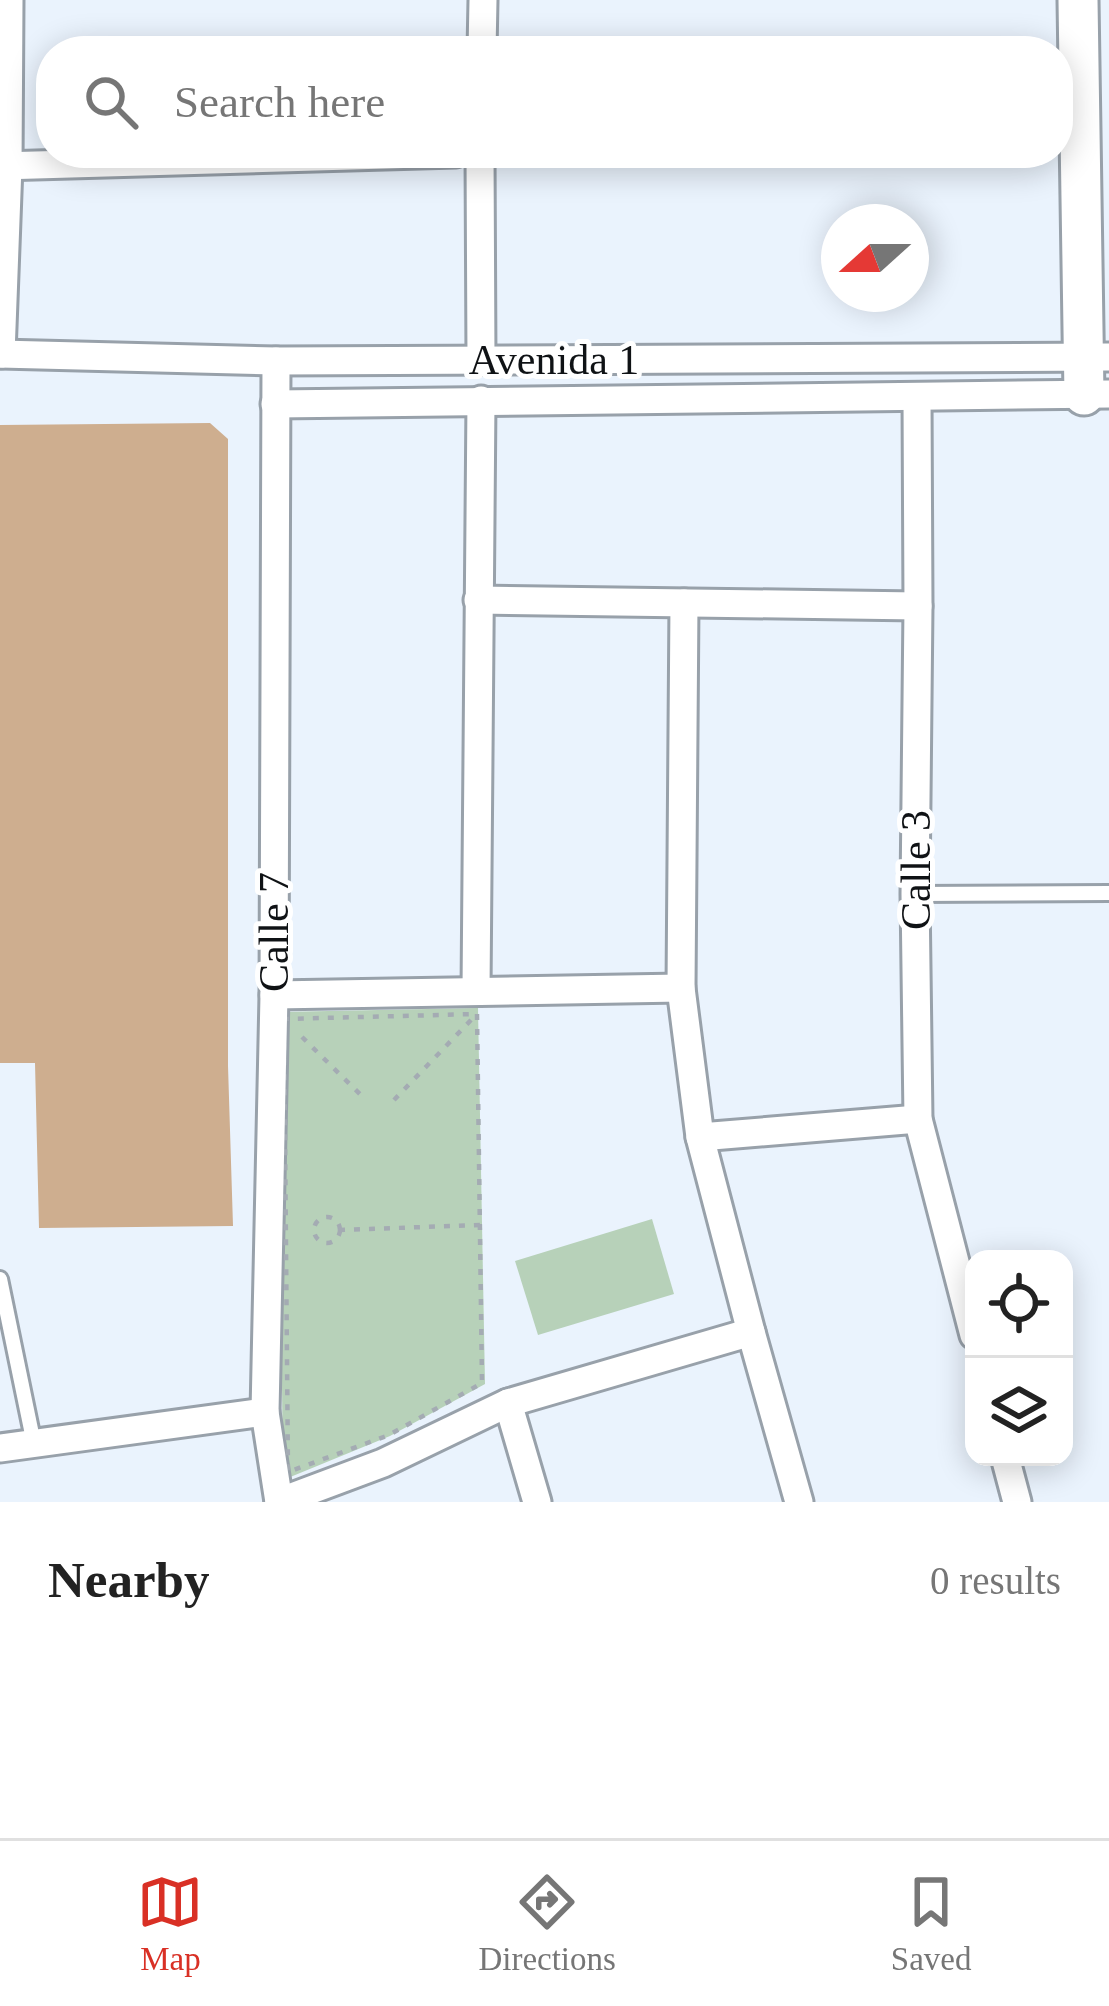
<!DOCTYPE html>
<style>
body{margin:0;font-family:"Times New Roman",serif;background:#f6f6f6;color:#222}
.controls{position:absolute;right:36px;bottom:36px;display:grid;overflow:hidden;border-radius:24px;box-shadow:0 6px 30px #0003}
.controls button{width:108px;height:108px;display:grid;place-items:center;padding:0;border:0;border-bottom:3px solid #e0e0e0;background:#fff;color:#222;font:60px sans-serif}
.compass{position:absolute;left:821px;top:204px;width:108px;height:108px;border-radius:50%;background:#fff;box-shadow:0 6px 30px #0003;rotate:249deg}
.list{margin:0;padding:0;list-style:none}
h2{display:flex;justify-content:space-between;align-items:center;height:156px;margin:0;padding:0 48px;font-size:51px}
h2 small{font-size:39px;font-weight:400;color:#767676}
.icon{flex:none;width:66px;height:66px;fill:none;stroke:currentColor;stroke-width:2;stroke-linecap:round;stroke-linejoin:round}
.map{position:relative;flex:none;width:1109px;height:1502px;overflow:hidden}
.search{position:absolute;background:#fff;box-shadow:0 6px 30px #0003;left:36px;right:36px;top:36px;height:132px;display:flex;align-items:center;gap:30px;box-sizing:border-box;padding:0 42px;border-radius:48px;color:#767676;font-size:45px}
.sheet{height:336px;background:#fff}
nav{display:flex;justify-content:space-around;align-items:center;box-sizing:border-box;height:168px;border-top:3px solid #e0e0e0;background:#fff;font-size:33px;color:#767676}
nav a{display:grid;justify-items:center;gap:6px}
nav .on{color:#d93025}
.map>svg:first-child{display:block}
</style>
<div class="map">
<svg width="1109" height="1502" viewBox="0 0 1109 1502">
<rect width="100%" height="100%" fill="#eaf3fd"/>
<g fill="#b7d1b9">
<polygon points="478,1008 485,1384 390,1436 283,1480 278,1012"/>
<polygon points="652,1219 674,1294 538,1335 515,1261"/>
</g>
<polygon fill="#ceae8f" points="210,423 228,439 228,1066 233,1226 39,1228 35,1063 0,1063 0,425"/>
<g fill="none" stroke-linecap="round" stroke-linejoin="round">
<g stroke="#98a1aa" stroke-width="20">
<g id="lane">
<polyline points="915,894 1109,893"/>
<polyline points="0,1279 34,1444"/>
</g>
</g>
<g stroke="#98a1aa" stroke-width="33">
<g id="street">
<polyline points="482,51 483,0"/>
<polyline points="480,153 481,360"/>
<polyline points="0,166 456,153"/>
<polyline points="0,354 276,361 1109,357"/>
<polyline points="1,354 8,166 9,0"/>
<polyline points="276,361 274,995 265,1412 279,1502"/>
<polyline points="917,398 918,606 915,894 918,1119 974,1335"/>
<polyline points="275,404 1109,394"/>
<polyline points="478,600 918,606"/>
<polyline points="684,603 681,988 700,1137 751,1332 799,1502"/>
<polyline points="476,991 481,400"/>
<polyline points="274,995 681,988"/>
<polyline points="700,1137 918,1119"/>
<polyline points="508,1403 537,1502"/>
<polyline points="0,1448 265,1412"/>
<polyline points="1005,1457 1017,1502"/>
<polyline points="279,1502 383,1463 508,1403 751,1332"/>
</g>
</g>
<g stroke="#98a1aa" stroke-width="45">
<polyline id="secondary" points="1078,0 1084,395"/>
</g>
<g stroke="#a4abb3" stroke-width="4.5" stroke-dasharray="6 9" stroke-linecap="butt">
<polygon points="477,1014 482,1383 389,1435 288,1472 284,1019"/>
<polyline points="302,1037 366,1100"/>
<polyline points="394,1100 473,1018"/>
<circle cx="327" cy="1230" r="13"/>
<polyline points="339,1230 480,1225"/>
</g>
<use href="#lane" stroke="#fff" stroke-width="14"/>
<use href="#street" stroke="#fff" stroke-width="27"/>
<use href="#secondary" stroke="#fff" stroke-width="39"/>
</g>
<g text-anchor="middle" dominant-baseline="central" stroke-width="10" stroke-linejoin="round" paint-order="stroke">
<g font-size="42" fill="#0f1215" stroke="#fff">
<text x="554" y="360">Avenida 1</text>
<text transform="translate(916 870) rotate(-90)">Calle 3</text>
<text transform="translate(274 932) rotate(-90)">Calle 7</text>
</g>
</g>
</svg>
<div class="controls">
<button><svg class="icon" aria-label="locate" viewBox="0 0 24 24"><circle cx="12" cy="12" r="6"/><path d="M12 2v4M12 18v4M2 12h4M18 12h4"/></svg></button>
<button><svg class="icon" aria-label="layers" viewBox="0 0 24 24"><path d="M12 4l9 5-9 5-9-5zM3 14l9 5 9-5"/></svg></button>
</div>
<svg class="compass" viewBox="-18 -18 36 36"><path d="M0-13l5 13h-10z" fill="#e53935"/><path d="M0 13l5-13h-10z" fill="#767676"/></svg>
<div class="search"><svg class="icon" aria-label="search" viewBox="0 0 24 24"><circle cx="10" cy="10" r="6"/><path d="M15 15l6 6"/></svg>Search here</div>
</div>
<section class="sheet">
<h2>Nearby<small>0 results</small></h2>
<ul class="list">
</ul>
</section>
<nav>
<a class="on"><svg class="icon" aria-label="map" viewBox="0 0 24 24"><path d="M3 6l6-2 6 2 6-2v14l-6 2-6-2-6 2zM9 4v14M15 6v14"/></svg>Map</a>
<a><svg class="icon" aria-label="directions" viewBox="0 0 24 24"><path d="M12 3l9 9-9 9-9-9zM9 14v-3h6M13 9l2 2-2 2"/></svg>Directions</a>
<a><svg class="icon" aria-label="saved" viewBox="0 0 24 24"><path d="M7 4h10v16l-5-4-5 4z"/></svg>Saved</a>
</nav>
